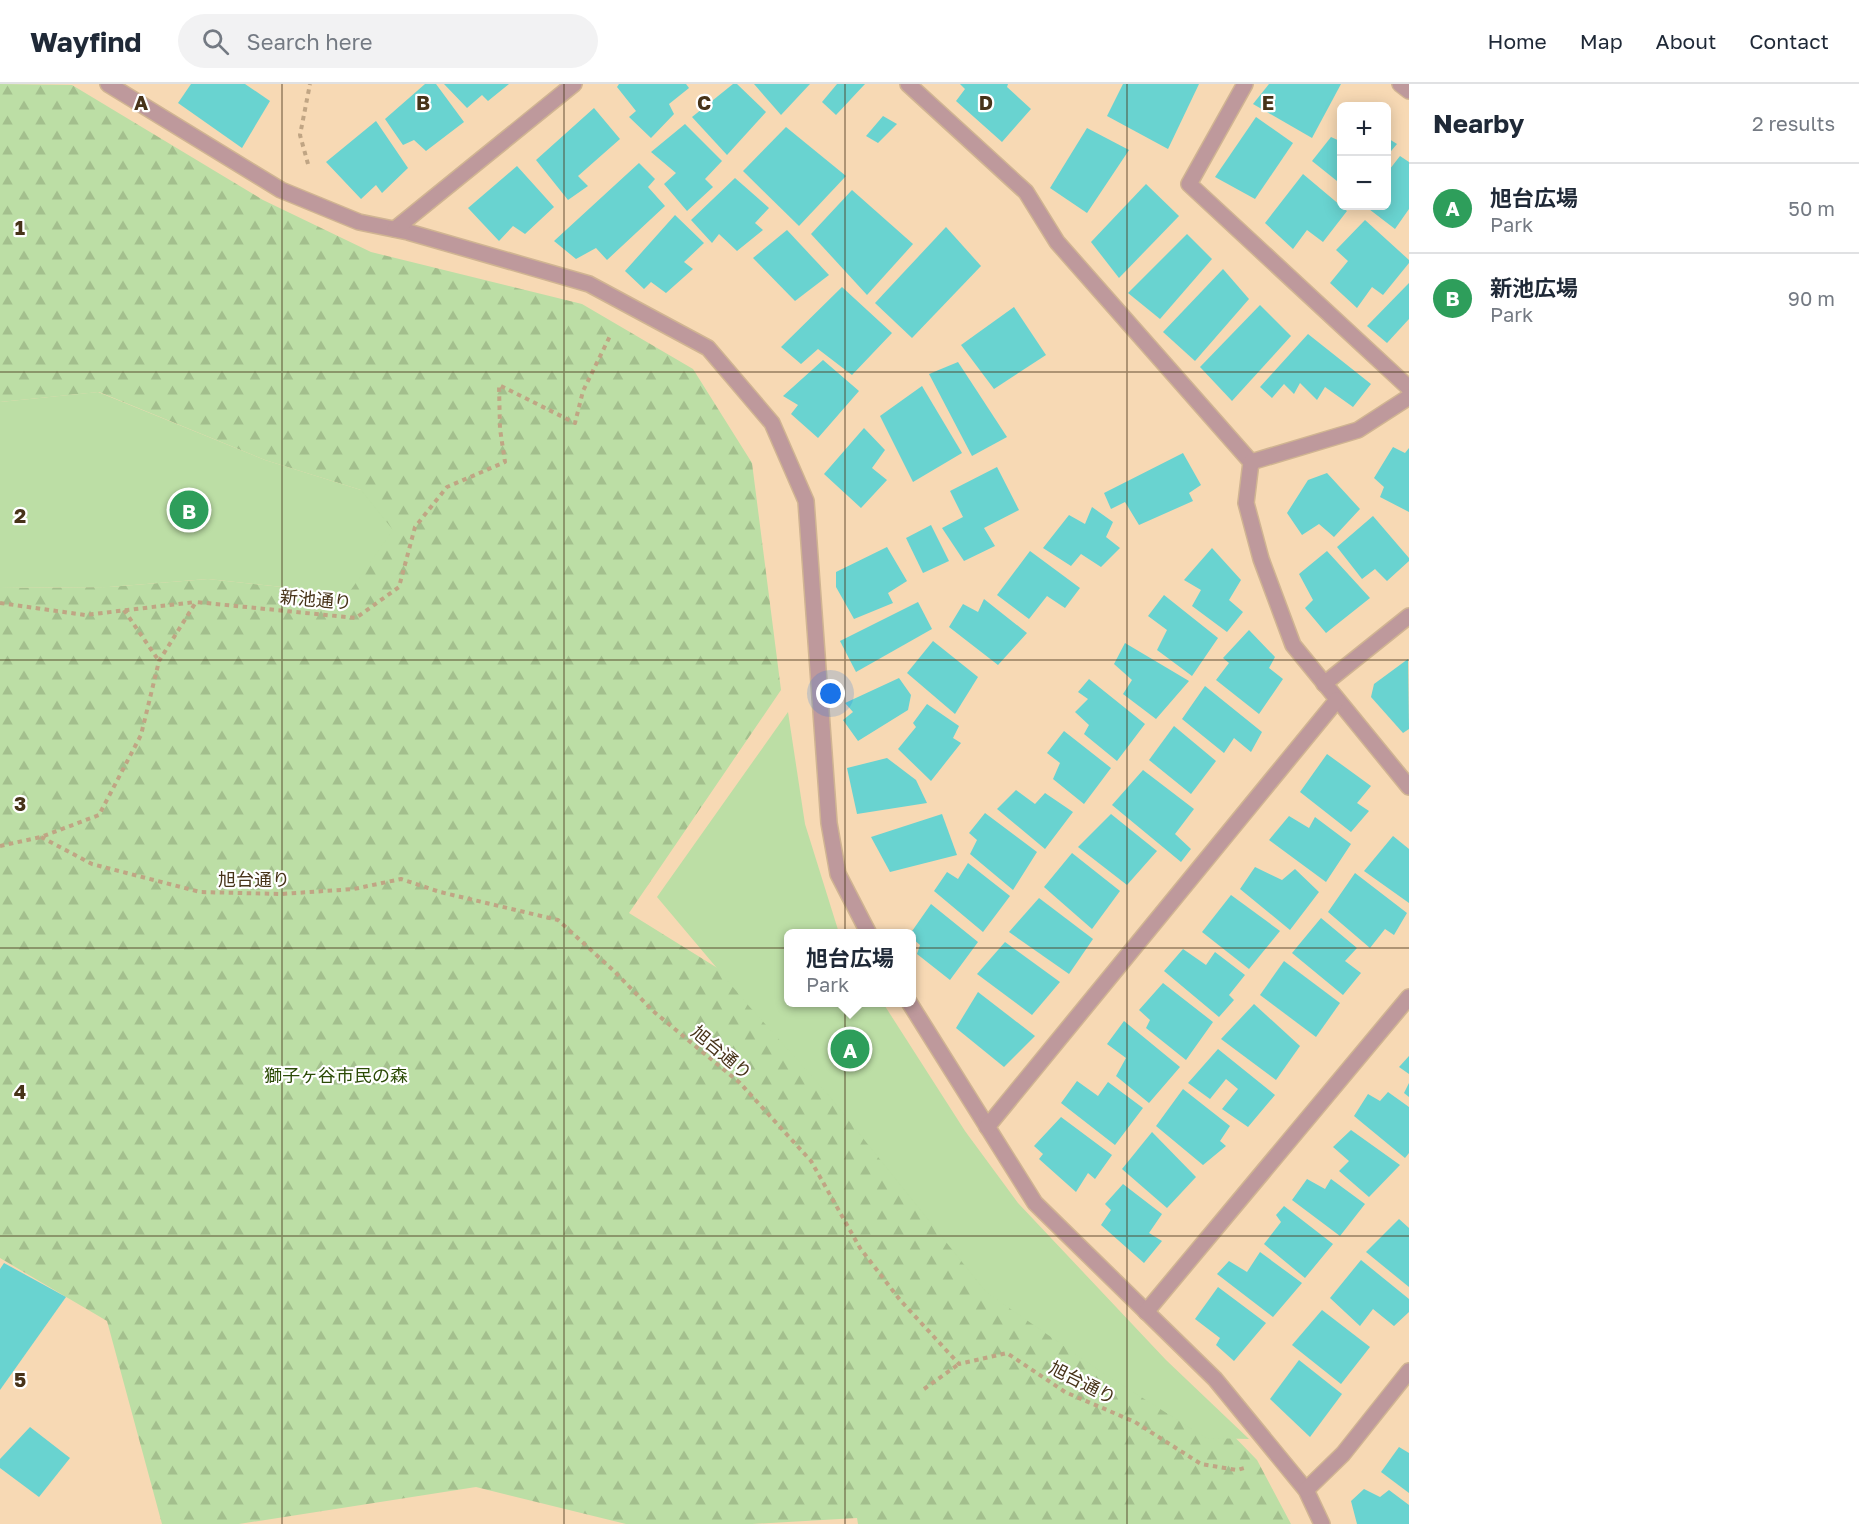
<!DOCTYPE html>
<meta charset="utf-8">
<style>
body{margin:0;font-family:"Golos Text","Noto Sans JP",sans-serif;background:#f2f2f3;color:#1f2937}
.controls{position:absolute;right:18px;top:18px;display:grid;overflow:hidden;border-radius:9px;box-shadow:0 3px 15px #0003}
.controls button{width:54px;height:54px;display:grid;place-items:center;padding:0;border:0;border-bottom:2px solid #e0e1e3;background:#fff;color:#1f2937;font:30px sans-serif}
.you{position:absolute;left:831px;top:610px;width:21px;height:21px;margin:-15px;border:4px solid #fff;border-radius:50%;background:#1a73e8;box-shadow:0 0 0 9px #1a73e833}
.badge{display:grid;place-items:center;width:39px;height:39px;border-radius:50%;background:#2673c2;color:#fff;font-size:20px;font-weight:700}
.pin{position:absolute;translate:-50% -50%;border:3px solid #fff;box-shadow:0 2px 6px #0006}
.popup{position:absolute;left:784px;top:845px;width:132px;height:78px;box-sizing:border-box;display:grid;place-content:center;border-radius:9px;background:#fff;filter:drop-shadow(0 2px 4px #0005);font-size:20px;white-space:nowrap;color:#747a83}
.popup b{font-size:22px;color:#1f2937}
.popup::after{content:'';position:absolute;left:50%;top:100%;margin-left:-12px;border:12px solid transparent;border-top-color:#fff}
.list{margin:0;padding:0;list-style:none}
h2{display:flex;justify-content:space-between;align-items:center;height:78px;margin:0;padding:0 24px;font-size:26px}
h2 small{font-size:20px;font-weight:400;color:#747a83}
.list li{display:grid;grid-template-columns:39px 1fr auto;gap:18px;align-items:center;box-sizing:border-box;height:90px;padding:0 24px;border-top:2px solid #e0e1e3}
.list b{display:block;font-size:22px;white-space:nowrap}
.list p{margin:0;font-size:20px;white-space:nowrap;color:#747a83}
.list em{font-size:20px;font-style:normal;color:#747a83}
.icon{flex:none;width:33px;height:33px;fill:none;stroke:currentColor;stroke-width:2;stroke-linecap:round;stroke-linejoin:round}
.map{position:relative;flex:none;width:1409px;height:1440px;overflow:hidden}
header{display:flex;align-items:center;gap:36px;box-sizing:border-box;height:84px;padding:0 30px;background:#fff;border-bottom:2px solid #e0e1e3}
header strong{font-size:28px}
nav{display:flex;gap:33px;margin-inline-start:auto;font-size:21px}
.search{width:420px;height:54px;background:#f2f2f3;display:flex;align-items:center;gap:15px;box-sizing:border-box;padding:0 21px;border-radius:33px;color:#747a83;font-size:22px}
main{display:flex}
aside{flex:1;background:#fff}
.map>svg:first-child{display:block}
</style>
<header>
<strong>Wayfind</strong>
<div class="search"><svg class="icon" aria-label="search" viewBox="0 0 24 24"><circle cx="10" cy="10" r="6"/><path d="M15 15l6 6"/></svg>Search here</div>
<nav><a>Home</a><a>Map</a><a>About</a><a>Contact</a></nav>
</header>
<main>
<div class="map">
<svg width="1409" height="1440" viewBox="0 0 1409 1440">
<defs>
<pattern id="forest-firs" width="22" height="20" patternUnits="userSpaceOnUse" patternTransform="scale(1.5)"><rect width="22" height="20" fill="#bcdea5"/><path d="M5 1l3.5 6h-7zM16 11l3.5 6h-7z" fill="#a3bf8d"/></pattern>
</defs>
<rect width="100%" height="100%" fill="#f7d9b4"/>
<polygon fill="url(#forest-firs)" points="0,0 72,1 263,116 371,168 582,220 693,285 752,379 781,606 629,829 872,980 1257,1376 1291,1440 858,1440 857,1434 752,1440 626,1440 476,1403 239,1440 162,1440 107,1237 0,1174 0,504 109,503 208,495 348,510 361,406 265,376 99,308 0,318"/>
<g fill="#bcdea5">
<polygon points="98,308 265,376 361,406 393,446 348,510 208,495 109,503 0,504 0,318"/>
<polygon points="788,628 805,740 839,849 788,850 788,918 883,919 965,1047 1018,1119 1166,1276 1249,1355 1206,1354 1100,1287 986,1208 826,1008 748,921 657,813"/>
</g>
<g fill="#69d3d0">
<polygon points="191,0 245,0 270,17 242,64 178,19"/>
<polygon points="425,0 436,0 464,38 426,67 414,56 403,61 385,35"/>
<polygon points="444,0 509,0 488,17 482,11 467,24"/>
<polygon points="619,0 686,0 689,4 669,20 674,30 651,54 629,33 636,27 617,3"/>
<polygon points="733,0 737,0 766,28 727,71 692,33"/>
<polygon points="754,0 810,0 781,31"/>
<polygon points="837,0 865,0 836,31 822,18"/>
<polygon points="960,0 1008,0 1007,3 1031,25 1002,58 956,17 965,5"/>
<polygon points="1123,0 1199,0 1168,65 1107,32"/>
<polygon points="1269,0 1341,0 1312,54 1253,20"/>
<polygon points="594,24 620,55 578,92 588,102 568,116 536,76"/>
<polygon points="883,32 897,40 878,59 866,52"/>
<polygon points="1256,33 1293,59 1255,115 1215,93"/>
<polygon points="376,37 408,84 382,109 376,101 361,115 326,78"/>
<polygon points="685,40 722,77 705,95 713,103 687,127 664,100 676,89 651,68"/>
<polygon points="786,43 846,92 799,142 743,87"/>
<polygon points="1087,44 1129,66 1087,129 1050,104"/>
<polygon points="1331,53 1342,58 1342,101 1312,77"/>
<polygon points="1386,53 1397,60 1386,73"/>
<polygon points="1400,72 1409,78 1409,125 1395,145 1365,122 1386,122 1386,90"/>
<polygon points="639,79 655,95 648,103 665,122 607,176 596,164 576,175 554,157"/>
<polygon points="517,82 554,123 525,150 513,142 499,157 468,124"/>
<polygon points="1303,90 1347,127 1323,158 1307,146 1293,165 1265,139"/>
<polygon points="735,94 769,124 755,139 763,146 737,167 719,150 712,159 691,136"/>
<polygon points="1146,100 1179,132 1119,194 1091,158"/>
<polygon points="852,106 913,160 867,211 811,150"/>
<polygon points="675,131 704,159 684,178 693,185 666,209 651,198 644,205 625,187"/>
<polygon points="1365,136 1409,176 1409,179 1383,211 1372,203 1357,224 1330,199 1348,177 1336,166"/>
<polygon points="946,143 981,182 912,254 875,219"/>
<polygon points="787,146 829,191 795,217 753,174"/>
<polygon points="1187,150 1212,175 1160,235 1128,209"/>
<polygon points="1223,185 1249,215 1195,277 1163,248"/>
<polygon points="1409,199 1409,235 1387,259 1367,242"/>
<polygon points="842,203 892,249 852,291 818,265 801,280 781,263"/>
<polygon points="1260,221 1291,252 1232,317 1200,283"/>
<polygon points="1014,223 1046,271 994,305 961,261"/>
<polygon points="1308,250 1371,300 1353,323 1325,303 1317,316 1300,299 1294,310 1284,300 1272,314 1260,303"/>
<polygon points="823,276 859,307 818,354 791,330 798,321 783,312"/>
<polygon points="958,278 1007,353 972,372 929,290"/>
<polygon points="922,302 962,369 913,398 880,332"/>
<polygon points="864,344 885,366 872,384 887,396 861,424 824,390"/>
<polygon points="1393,363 1405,369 1409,364 1409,428 1380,413 1384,403 1374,394"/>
<polygon points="1183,369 1201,401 1189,409 1193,417 1139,441 1125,418 1111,425 1104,409"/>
<polygon points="997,383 1019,426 984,444 995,462 964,477 942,444 963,433 950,407"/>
<polygon points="1327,389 1360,425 1334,453 1319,440 1302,451 1287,429 1308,396"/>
<polygon points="1092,423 1113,438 1106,453 1120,464 1101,483 1081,470 1071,482 1043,464 1069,431 1085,440"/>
<polygon points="1373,432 1409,474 1409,477 1387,497 1375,485 1362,495 1337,463"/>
<polygon points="931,441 949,477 923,489 906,454"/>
<polygon points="887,463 907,497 888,509 893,519 854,535 836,503 836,488"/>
<polygon points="1212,464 1241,496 1229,516 1243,528 1227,548 1192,522 1201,506 1184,496"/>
<polygon points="1030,467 1080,504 1065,524 1047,512 1029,535 997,511"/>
<polygon points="1327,467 1370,514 1326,549 1305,524 1313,516 1299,490"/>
<polygon points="1164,511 1218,554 1192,592 1157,566 1167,546 1148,532"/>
<polygon points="984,515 1027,549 998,581 949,543 963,520 978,528"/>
<polygon points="918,518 932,545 856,588 840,557"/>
<polygon points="1249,546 1275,573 1269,584 1283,595 1259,630 1216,596 1229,579 1223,574"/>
<polygon points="933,557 978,593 955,630 907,589"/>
<polygon points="1125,559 1189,597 1156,635 1123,610 1132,596 1114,580"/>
<polygon points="1408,575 1409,645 1403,649 1371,613 1374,600"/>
<polygon points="899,594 911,611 908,626 858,657 843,636 853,628 845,619"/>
<polygon points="1089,595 1145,640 1117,677 1084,650 1089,641 1075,628 1088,615 1078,608"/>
<polygon points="1205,602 1262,648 1251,668 1234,654 1224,669 1182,635"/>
<polygon points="927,620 959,642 953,654 961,659 931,697 898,665 916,643 913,639"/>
<polygon points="1174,642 1216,677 1191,710 1149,676"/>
<polygon points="1064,647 1111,684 1084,720 1053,695 1060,679 1047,669"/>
<polygon points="1327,670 1371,702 1357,719 1369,727 1351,748 1300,708"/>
<polygon points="887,674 916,696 927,719 857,730 847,684"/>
<polygon points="1143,686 1194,725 1175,750 1191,765 1181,778 1112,721"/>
<polygon points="1016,706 1035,720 1045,709 1073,728 1045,765 997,725"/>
<polygon points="985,729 1037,768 1013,806 970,770 977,756 969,749"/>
<polygon points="942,730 957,771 890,788 871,753"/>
<polygon points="1111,730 1157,767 1127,801 1078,763"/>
<polygon points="1289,732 1309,744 1315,733 1351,760 1326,798 1269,756"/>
<polygon points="1393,752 1409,765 1409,819 1364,787"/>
<polygon points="1072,769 1120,807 1092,845 1044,803"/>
<polygon points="968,779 1010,812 983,848 934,807 947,788 958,795"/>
<polygon points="1255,783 1282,796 1295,785 1319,808 1290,846 1240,805"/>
<polygon points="1355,789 1407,829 1394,851 1385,845 1370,864 1328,828"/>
<polygon points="1231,811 1280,847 1249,885 1202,848"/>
<polygon points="1039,814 1093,855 1069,890 1009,848"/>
<polygon points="931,820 978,858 950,896 917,870 920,861 912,854 910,850"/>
<polygon points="1321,834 1357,864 1345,877 1361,889 1343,911 1292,869"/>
<polygon points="1005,858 1060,898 1032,931 977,890"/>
<polygon points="1183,865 1206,881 1215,868 1245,891 1229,911 1234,916 1219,933 1164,887"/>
<polygon points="1284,877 1340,919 1316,953 1260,911"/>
<polygon points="1163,899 1213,938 1186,976 1146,944 1150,936 1139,926"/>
<polygon points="978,908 1035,952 1004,983 956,944"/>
<polygon points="1254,920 1300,962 1276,996 1221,955"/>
<polygon points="1124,937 1180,983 1149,1019 1116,992 1126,974 1107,960"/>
<polygon points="1218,965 1275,1011 1248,1043 1222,1025 1238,1005 1226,995 1210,1015 1188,999"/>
<polygon points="1409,972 1409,990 1399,983"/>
<polygon points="1077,997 1098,1012 1108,998 1143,1024 1115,1061 1061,1019"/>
<polygon points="1409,999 1409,1013 1404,1009"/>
<polygon points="1183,1005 1230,1042 1220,1057 1226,1062 1203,1081 1156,1042"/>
<polygon points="1388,1008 1409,1023 1409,1069 1405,1074 1354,1032 1368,1010 1380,1017"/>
<polygon points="1061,1033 1112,1071 1095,1095 1088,1089 1076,1108 1039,1075 1043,1070 1034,1062"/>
<polygon points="1351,1046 1400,1081 1369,1113 1339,1087 1349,1077 1333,1063"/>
<polygon points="1152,1048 1196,1093 1167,1124 1122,1085"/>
<polygon points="1307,1095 1325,1105 1331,1095 1365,1120 1340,1152 1292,1116"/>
<polygon points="1123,1100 1162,1130 1149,1149 1162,1157 1144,1179 1101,1141 1111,1126 1105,1120"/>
<polygon points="1284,1122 1333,1160 1305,1194 1264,1160 1281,1138 1276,1131"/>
<polygon points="1399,1135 1409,1144 1409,1203 1366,1168"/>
<polygon points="1260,1168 1302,1199 1273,1233 1217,1190 1229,1177 1247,1188"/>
<polygon points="1361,1176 1409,1215 1409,1228 1394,1242 1373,1225 1360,1242 1330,1214"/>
<polygon points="4,1179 66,1213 0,1306 0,1185"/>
<polygon points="1218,1203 1266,1239 1234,1277 1216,1261 1220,1254 1195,1235"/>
<polygon points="1322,1226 1370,1263 1341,1300 1292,1261"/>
<polygon points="1299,1276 1342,1310 1310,1353 1270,1315"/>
<polygon points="30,1343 70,1374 39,1413 0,1384 0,1375"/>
<polygon points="1399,1363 1409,1369 1409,1409 1381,1388"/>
<polygon points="1364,1405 1380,1413 1389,1406 1409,1421 1409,1440 1357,1440 1351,1417"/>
</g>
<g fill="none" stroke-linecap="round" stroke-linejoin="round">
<g stroke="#d0b492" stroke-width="18">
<g id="minor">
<polyline points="108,0 281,106 359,138 408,148 589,200 708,264 772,339 806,417 829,739 838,790 869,850"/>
<polyline points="908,0 1026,108 1057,158 1251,378 1246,419 1261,475 1293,561 1409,703"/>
<polyline points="1245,0 1189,100 1409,304"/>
<polyline points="1400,0 1409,7"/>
<polyline points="395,145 574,0"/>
<polyline points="1251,378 1358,346 1409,313"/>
<polyline points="1324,600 1409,532"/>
<polyline points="909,918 1035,1119 1215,1295 1306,1406 1322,1440"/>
<polyline points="987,1043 1337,616"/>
<polyline points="1146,1228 1409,913"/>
<polyline points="1306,1406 1343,1370 1409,1287"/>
</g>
</g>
<g stroke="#c0a584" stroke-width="4" stroke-dasharray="4.5 4.5" stroke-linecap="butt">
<polyline points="308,80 300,51 310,0"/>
<polyline points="0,519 85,531 195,518"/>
<polyline points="124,526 159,577"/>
<polyline points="41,753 92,780 200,808 281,810 354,805 401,795 440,808 558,836 614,887 653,927 740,999 811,1077 860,1164 900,1216 959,1280 1007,1269 1065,1308 1135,1338 1201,1380 1237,1386 1244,1384"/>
<polyline points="0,762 41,753 99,731 141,651 159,577 196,518 356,534 399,503 415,443 447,403 505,378 500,345 499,301 575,339 583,307 611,250"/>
<polyline points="924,1305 959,1280"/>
</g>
<use href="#minor" stroke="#be999c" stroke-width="15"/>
</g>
<path fill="none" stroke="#473319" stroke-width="1.5" stroke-opacity="0.55" d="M282,0V1440M564,0V1440M845,0V1440M1127,0V1440M0,288H1409M0,576H1409M0,864H1409M0,1152H1409"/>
<g text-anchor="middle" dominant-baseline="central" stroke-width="4.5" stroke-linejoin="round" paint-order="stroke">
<g font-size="18" fill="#473319" stroke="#fff">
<text transform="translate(316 515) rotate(5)">新池通り</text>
<text x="254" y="795">旭台通り</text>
<text transform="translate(722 968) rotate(40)">旭台通り</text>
<text transform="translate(1083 1298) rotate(27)">旭台通り</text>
</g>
<g font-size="18" fill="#2c4c07" stroke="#fff">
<text x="336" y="991">獅子ヶ谷市民の森</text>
</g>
</g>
<g font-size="20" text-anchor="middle" font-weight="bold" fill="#473319" stroke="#fff" stroke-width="4.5" stroke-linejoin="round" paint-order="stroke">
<text x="141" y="26">A</text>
<text x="423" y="26">B</text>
<text x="704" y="26">C</text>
<text x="986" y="26">D</text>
<text x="1268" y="26">E</text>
<text x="20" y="151">1</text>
<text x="20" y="439">2</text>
<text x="20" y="727">3</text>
<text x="20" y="1015">4</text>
<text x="20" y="1303">5</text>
</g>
</svg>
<div class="controls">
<button>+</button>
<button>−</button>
</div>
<div class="you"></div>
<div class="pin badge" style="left:850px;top:965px;background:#2e9e5b">A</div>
<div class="popup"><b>旭台広場</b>Park</div>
<div class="pin badge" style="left:189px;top:426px;background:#2e9e5b">B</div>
</div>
<aside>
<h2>Nearby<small>2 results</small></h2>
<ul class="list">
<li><span class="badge" style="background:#2e9e5b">A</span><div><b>旭台広場</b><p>Park</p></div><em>50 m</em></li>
<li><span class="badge" style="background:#2e9e5b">B</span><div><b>新池広場</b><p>Park</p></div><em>90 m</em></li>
</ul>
</aside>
</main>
